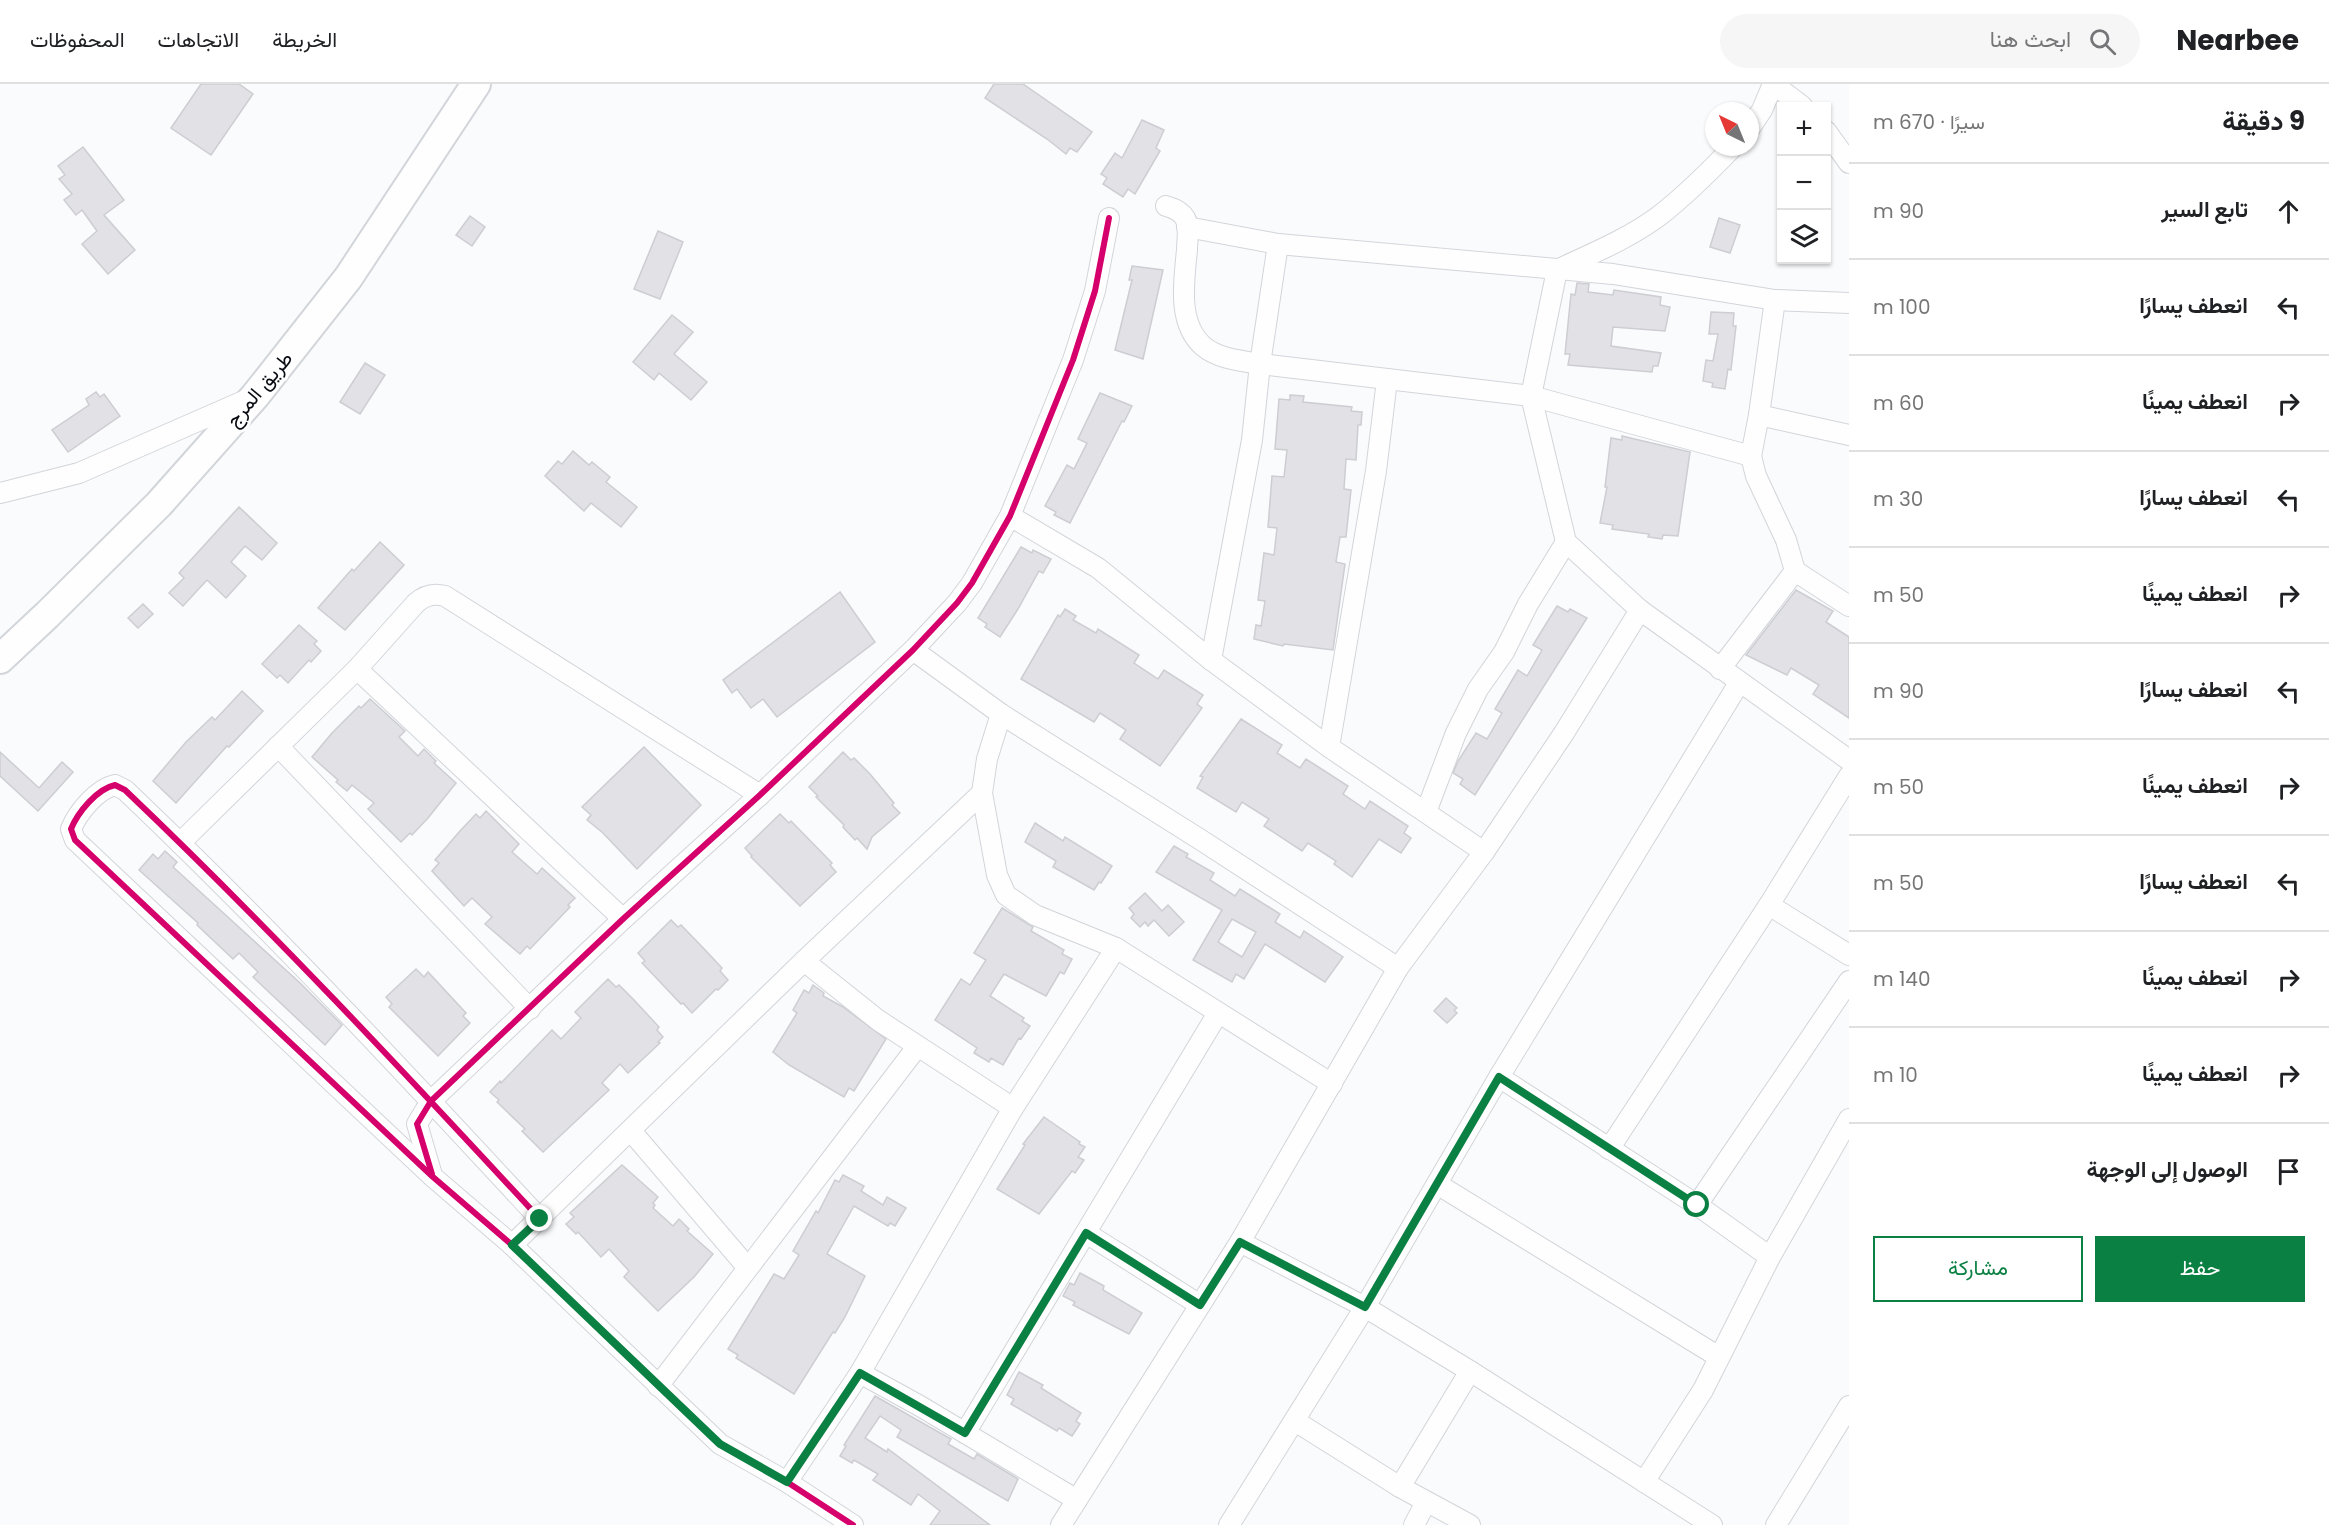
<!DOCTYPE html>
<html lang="ar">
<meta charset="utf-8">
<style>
body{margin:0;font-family:Poppins,Vazirmatn,sans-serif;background:#f6f6f6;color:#202124;direction:rtl}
.controls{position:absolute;right:18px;top:18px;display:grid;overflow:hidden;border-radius:0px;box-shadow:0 2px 4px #0004}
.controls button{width:54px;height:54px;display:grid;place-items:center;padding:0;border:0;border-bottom:2px solid #e0e0e0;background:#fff;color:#202124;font:30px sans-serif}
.compass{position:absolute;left:1705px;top:18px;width:54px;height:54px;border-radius:50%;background:#fff;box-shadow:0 2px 4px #0004;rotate:317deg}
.stop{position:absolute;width:18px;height:18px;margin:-14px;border:4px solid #0b8043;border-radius:50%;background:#fff}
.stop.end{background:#0b8043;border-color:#fff;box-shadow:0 2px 6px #0008}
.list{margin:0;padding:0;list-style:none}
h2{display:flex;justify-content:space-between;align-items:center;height:78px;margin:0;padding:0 24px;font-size:26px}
h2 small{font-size:20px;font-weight:400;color:#757577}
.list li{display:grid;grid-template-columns:39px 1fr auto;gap:18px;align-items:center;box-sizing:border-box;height:96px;padding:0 24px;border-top:2px solid #e0e0e0}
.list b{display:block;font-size:22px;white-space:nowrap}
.list em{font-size:20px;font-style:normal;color:#757577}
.actions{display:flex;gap:12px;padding:18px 24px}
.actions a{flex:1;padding:14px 0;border:2px solid #0b8043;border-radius:0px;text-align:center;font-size:21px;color:#0b8043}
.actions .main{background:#0b8043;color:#fff}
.icon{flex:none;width:33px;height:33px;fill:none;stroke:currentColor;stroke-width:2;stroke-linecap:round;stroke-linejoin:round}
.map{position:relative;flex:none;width:1849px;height:1441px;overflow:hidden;direction:ltr}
header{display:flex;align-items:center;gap:36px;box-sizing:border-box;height:84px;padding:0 30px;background:#fff;border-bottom:2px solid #e0e0e0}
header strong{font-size:28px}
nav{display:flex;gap:33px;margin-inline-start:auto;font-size:21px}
.search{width:420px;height:54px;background:#f6f6f6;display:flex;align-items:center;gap:15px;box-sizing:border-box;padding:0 21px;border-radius:33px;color:#757577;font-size:22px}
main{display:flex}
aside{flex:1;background:#fff}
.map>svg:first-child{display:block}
</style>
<header>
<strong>Nearbee</strong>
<div class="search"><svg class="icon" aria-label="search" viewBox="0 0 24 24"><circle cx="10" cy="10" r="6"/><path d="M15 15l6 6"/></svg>ابحث هنا</div>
<nav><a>الخريطة</a><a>الاتجاهات</a><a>المحفوظات</a></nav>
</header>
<main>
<aside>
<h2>9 دقيقة<small>سيرًا · 670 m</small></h2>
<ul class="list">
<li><svg class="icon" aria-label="ahead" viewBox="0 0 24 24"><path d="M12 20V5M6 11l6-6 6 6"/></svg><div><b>تابع السير</b></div><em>90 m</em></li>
<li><svg class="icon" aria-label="left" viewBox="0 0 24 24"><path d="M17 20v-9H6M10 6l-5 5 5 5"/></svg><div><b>انعطف يسارًا</b></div><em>100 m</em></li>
<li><svg class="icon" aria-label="right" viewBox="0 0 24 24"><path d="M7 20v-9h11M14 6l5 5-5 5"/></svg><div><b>انعطف يمينًا</b></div><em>60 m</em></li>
<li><svg class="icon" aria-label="left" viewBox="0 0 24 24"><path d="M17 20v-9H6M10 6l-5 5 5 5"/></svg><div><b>انعطف يسارًا</b></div><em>30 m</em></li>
<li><svg class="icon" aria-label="right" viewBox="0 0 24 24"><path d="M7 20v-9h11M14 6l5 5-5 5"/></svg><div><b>انعطف يمينًا</b></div><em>50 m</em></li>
<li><svg class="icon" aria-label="left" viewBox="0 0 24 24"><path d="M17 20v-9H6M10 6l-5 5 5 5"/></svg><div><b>انعطف يسارًا</b></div><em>90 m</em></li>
<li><svg class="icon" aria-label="right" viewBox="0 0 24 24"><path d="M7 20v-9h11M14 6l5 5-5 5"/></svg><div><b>انعطف يمينًا</b></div><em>50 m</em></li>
<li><svg class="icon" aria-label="left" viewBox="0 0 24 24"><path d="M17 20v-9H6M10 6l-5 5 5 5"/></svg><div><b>انعطف يسارًا</b></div><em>50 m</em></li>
<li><svg class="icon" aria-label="right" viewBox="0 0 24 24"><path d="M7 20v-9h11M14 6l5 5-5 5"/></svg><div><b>انعطف يمينًا</b></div><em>140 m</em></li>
<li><svg class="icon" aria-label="right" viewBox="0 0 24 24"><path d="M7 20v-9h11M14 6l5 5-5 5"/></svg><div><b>انعطف يمينًا</b></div><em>10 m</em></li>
<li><svg class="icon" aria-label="arrive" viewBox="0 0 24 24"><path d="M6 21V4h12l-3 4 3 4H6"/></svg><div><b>الوصول إلى الوجهة</b></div></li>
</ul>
<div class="actions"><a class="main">حفظ</a><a>مشاركة</a></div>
</aside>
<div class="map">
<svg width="1849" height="1441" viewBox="0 0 1849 1441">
<rect width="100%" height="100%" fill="#f9fbfd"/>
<g fill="#e1e1e6" stroke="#cdcdd2" stroke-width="1.5" fill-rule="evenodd">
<polygon points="201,0 239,0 253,10 211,71 171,44"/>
<polygon points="994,0 1023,0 1092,48 1077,68 1070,64 1066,70 1047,55 985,14"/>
<polygon points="1142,36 1164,46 1156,64 1160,67 1135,110 1128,105 1123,113 1103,100 1107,94 1101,90 1115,69 1122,74"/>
<polygon points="83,63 124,116 104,131 135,166 108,190 82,160 97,147 82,126 76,131 64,116 72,110 59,95 65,91 58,82"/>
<polygon points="470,132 485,143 472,162 456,151"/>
<polygon points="1719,134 1740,141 1730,169 1710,163"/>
<polygon points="658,147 683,158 660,215 634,205"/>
<polygon points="1132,182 1163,186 1143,275 1115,266 1132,196 1129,196"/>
<polygon points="1577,199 1589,200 1588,208 1613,211 1614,206 1661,213 1660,221 1670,223 1665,247 1613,243 1611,262 1661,269 1658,282 1653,282 1652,288 1568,281 1570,270 1565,270 1571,210 1575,211"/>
<polygon points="1711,228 1734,229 1733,242 1736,242 1731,286 1728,285 1725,305 1712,303 1713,299 1703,297 1706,276 1713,277 1718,250 1709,250"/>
<polygon points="672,231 693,248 674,270 707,298 691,316 659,289 654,296 633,278"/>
<polygon points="365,279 385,291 360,330 340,318"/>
<polygon points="96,308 100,313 104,310 120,332 68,368 52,346 89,321 86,315"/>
<polygon points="1100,309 1132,322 1124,338 1122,337 1070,439 1054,431 1056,428 1045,422 1067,381 1074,385 1087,359 1078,355"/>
<polygon points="1290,311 1304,312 1303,318 1352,323 1351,327 1362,328 1361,341 1358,341 1356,376 1346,375 1344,405 1351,406 1346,453 1340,453 1336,478 1345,480 1333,566 1284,560 1283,562 1254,555 1256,541 1261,542 1265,517 1258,516 1264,469 1274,471 1277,444 1268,443 1272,392 1284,393 1287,366 1275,365 1279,315 1290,316"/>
<polygon points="1622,352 1690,368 1678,452 1663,451 1662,455 1648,453 1649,450 1612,445 1613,441 1600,439 1607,403 1605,403 1611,354 1622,356"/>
<polygon points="573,367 589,381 592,378 610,393 606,398 637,423 621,443 591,419 584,427 545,392 558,377 562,380"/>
<polygon points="239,423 277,459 262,476 245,462 231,478 246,492 226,514 207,496 183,522 169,509 184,494 179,489"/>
<polygon points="380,458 404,481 345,546 318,524 352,485 354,487"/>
<polygon points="1021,463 1032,469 1033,466 1051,475 1043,489 1039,487 1018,525 1000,553 985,543 987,540 978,534"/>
<polygon points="1796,506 1833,527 1826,538 1849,553 1849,634 1813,610 1819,601 1791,584 1787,591 1746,571"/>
<polygon points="840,508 875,558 777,633 763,615 751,624 737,605 732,609 723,596"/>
<polygon points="143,520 153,530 138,544 128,534"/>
<polygon points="1557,522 1568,528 1570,525 1587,534 1475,711 1460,700 1463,695 1453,689 1458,677 1476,649 1487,655 1502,629 1495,625 1518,586 1527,592 1542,566 1533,561"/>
<polygon points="1065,525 1076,532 1073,536 1096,549 1098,545 1139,571 1134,579 1158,595 1164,586 1203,611 1197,620 1202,624 1160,682 1120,655 1126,646 1100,629 1094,638 1021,595 1058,531 1060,533"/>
<polygon points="299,541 317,557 314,560 321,567 311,578 309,576 288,599 280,591 277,594 262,580"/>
<polygon points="242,607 263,627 229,663 227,662 176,719 153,697 186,658 212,633 215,636"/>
<polygon points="370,615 405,647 399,653 418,672 424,665 436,677 434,679 456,699 428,734 412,751 410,749 401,758 368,725 374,719 352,701 347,707 336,698 338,696 312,673 332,649 359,622 361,624"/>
<polygon points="1241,635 1282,661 1277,669 1300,684 1306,675 1348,702 1343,710 1365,725 1370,717 1408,742 1404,749 1411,754 1401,769 1379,755 1352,793 1334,780 1336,777 1308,759 1302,767 1264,742 1269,735 1242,718 1236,728 1197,704 1203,693 1200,692"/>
<polygon points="644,663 701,721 637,785 603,749 587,736 591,731 582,723"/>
<polygon points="0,668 39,704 62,678 73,688 38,727 0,692"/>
<polygon points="843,668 851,676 854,674 870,690 894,719 892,721 900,729 872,753 867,765 857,754 855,756 843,743 844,741 816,713 818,712 809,703"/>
<polygon points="486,727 519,760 512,768 537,790 542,784 575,814 568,821 570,823 530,865 527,862 520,870 485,840 492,833 472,814 464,822 432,787 439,779 435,776 460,747 476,730 480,734"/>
<polygon points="780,730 789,739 791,737 832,779 830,781 836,788 800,822 751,773 752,772 745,764"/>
<polygon points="1035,739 1063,757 1065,753 1112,782 1101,799 1099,798 1094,806 1064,789 1053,783 1056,777 1025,758"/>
<path d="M1174,762L1188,770L1186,773L1214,789L1210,796L1235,812L1240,805L1280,830L1275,838L1300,854L1304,847L1343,873L1325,898L1265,860L1244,895L1236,890L1232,898L1193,876L1222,826L1156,788ZM1232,835L1256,848L1242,873L1218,858Z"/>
<polygon points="165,767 177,778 173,783 299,898 342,941 325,961 253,893 258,888 239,869 233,875 197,841 198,839 139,786 153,770 158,775"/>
<polygon points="1145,809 1162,827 1168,821 1184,838 1169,852 1154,836 1148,842 1145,838 1140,843 1131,834 1134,830 1129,824"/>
<polygon points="1002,824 1033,843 1031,847 1064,866 1062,870 1072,875 1064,890 1060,888 1046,912 1004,890 990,912 1024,934 1022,937 1030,942 1021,955 1019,954 1003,981 991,974 989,978 974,969 977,964 935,936 961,895 970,901 986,876 974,869"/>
<polygon points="671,836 678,843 681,841 708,869 722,884 720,887 728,896 718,906 716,905 692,929 683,919 681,920 642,879 645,877 638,869"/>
<polygon points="416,885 424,893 428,888 466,929 463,932 470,939 438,972 389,923 392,920 386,913"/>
<polygon points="608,895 616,903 619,901 634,916 659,943 657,946 663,953 658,958 660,959 628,989 620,980 602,999 609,1006 543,1068 522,1047 525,1045 497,1018 499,1016 490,1008 500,997 501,999 552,946 561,955 581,934 575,928"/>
<polygon points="813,901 824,909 823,912 843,923 886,955 854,1007 849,1004 844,1013 789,981 773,968 797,929 793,926 804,906 809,909"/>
<polygon points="1446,914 1457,924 1454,926 1457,929 1447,939 1434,927"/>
<polygon points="1044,1033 1080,1058 1079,1060 1085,1063 1078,1073 1084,1076 1075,1089 1072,1087 1039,1130 997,1105 1025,1061 1023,1060"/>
<polygon points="622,1081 658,1113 653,1119 655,1121 653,1124 673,1142 679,1135 689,1145 687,1147 713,1170 694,1193 658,1227 624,1193 629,1187 609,1165 601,1173 578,1148 576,1150 566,1140 574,1133 570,1129"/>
<polygon points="843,1091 864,1102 861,1107 883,1121 887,1113 906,1124 895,1142 890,1139 888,1142 854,1122 827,1170 865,1192 845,1233 835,1249 833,1248 794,1310 736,1274 738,1271 728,1265 774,1190 784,1195 799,1171 793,1167 816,1127 818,1129 835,1096 839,1098"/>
<polygon points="1080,1189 1104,1202 1103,1206 1142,1229 1129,1250 1073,1221 1075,1218 1063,1212 1070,1199 1074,1201"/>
<polygon points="1019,1288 1043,1301 1041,1304 1081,1329 1076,1337 1080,1340 1072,1352 1059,1344 1057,1347 1011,1320 1014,1315 1007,1311"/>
<polygon points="875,1312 951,1355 948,1360 974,1375 977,1370 1018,1395 1008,1417 897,1353 901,1346 880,1332 865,1354 887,1368 888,1365 990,1441 930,1441 940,1427 918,1410 911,1421 873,1396 878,1390 854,1376 852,1379 840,1372 846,1362 844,1361"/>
</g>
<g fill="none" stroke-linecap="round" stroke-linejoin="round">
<g stroke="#d2d5d9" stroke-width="22">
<g id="minor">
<polyline points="1773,0 1802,22"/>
<polyline points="1750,44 1762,26 1773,0"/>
<polyline points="1826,47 1849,79"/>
<path d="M1733,63C1710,87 1686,111 1659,132C1628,155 1591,170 1557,186L1531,312L1566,458L1640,526L1849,676"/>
<path d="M1166,122C1173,124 1181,127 1185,134C1190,144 1187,155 1187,166C1184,197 1177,239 1203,262C1218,275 1242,277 1260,280L1531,312L1751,372L1759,331L1775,216"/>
<polyline points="1187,143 1278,160 1613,190 1775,216 1849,219"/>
<polyline points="1759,331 1849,351"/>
<polyline points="0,409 79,389 246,316"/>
<polyline points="1010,432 1098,484 1211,576 1329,663 1484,768"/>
<polyline points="1795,487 1849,522"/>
<polyline points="913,566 1001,630 1201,756 1398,884"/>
<polyline points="1211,576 1252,356 1260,280 1278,160"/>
<polyline points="357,585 623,835"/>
<polyline points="1720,585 1795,487 1786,456 1756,392 1751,372"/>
<polyline points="1001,630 987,675 982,709 997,791 1006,811 1035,831 1116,864 1332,1000"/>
<polyline points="278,662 530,925"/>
<polyline points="1329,663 1376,387 1387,296"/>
<polyline points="1426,728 1456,649 1478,605 1504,568 1528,520 1566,458"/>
<path d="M180,759L357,585L416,519C425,511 434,509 445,512L760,711"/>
<polyline points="1769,821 1849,871"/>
<polyline points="804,877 878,936 1013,1024"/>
<polyline points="1499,993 1697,1121 1770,1173"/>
<polyline points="631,1047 748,1184"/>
<polyline points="1609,1065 1769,821 1849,692"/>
<polyline points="432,1091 417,1040 431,1017 623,835 760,711 913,566 957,519 972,499 1010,432 1073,276 1095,207 1109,134"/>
<polyline points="1437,1100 1719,1273"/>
<polyline points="1697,1121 1849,897"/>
<path d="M540,1135C405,989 269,843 125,706L115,701C97,705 78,728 71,745L75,756L433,1093L512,1161L720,1360L787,1398L853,1441"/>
<polyline points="1086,1149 1200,1221"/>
<polyline points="1240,1158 1365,1223 1470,1287 1712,1441"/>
<polyline points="512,1161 804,877 982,709"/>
<polyline points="860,1289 920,1322 1077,1416"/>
<polyline points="658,1302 917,963"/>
<polyline points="1295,1337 1400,1403 1470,1441"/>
<polyline points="965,1349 1218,929"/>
<polyline points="787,1398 860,1289 1013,1024 1116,864"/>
<polyline points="1644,1398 1703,1306 1770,1173 1849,1035"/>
<polyline points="1400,1403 1470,1287"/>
<polyline points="1061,1441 1240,1158 1398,884 1484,768 1564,649 1640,526"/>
<polyline points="1229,1441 1365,1223 1499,993 1739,599"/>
<polyline points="1414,1441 1426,1418"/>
<polyline points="1776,1441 1849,1322"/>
</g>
</g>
<g stroke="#d2d5d9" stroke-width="32">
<polyline id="highway" points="0,575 47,531 159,420 255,312 348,194 476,0"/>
</g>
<use href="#minor" stroke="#fefeff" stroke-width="20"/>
<use href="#highway" stroke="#fefeff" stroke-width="28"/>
<g stroke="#fff" stroke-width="10">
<g id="cycleway">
<polyline points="432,1090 417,1040 431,1017 623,835 760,711 913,566 957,519 972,499 1010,432 1073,276 1095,207 1109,134"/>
<path d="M540,1135C405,989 269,843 125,706L115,701C97,705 78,728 71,745L75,756L433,1093L512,1161L720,1360L787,1398L853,1441"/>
</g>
</g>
<use href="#cycleway" stroke="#d6006c" stroke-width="6"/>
</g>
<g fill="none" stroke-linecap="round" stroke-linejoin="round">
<polyline stroke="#0b8043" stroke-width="8" points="540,1135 512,1161 720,1360 787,1398 860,1289 965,1349 1086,1149 1200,1221 1240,1158 1365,1223 1499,993 1697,1121"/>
</g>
<g text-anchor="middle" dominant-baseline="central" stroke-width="6" stroke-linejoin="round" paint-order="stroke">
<g font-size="20" fill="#080c12" stroke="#fff">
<text transform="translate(259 305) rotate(-50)">طريق المرج</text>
</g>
</g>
</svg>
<div class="controls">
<button>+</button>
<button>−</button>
<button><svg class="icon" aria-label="layers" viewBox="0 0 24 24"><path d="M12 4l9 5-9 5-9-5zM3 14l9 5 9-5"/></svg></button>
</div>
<svg class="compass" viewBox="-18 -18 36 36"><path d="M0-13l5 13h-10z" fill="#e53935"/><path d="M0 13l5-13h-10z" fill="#757577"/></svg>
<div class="stop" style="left:1697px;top:1121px"></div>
<div class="stop end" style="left:540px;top:1135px"></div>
</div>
</main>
